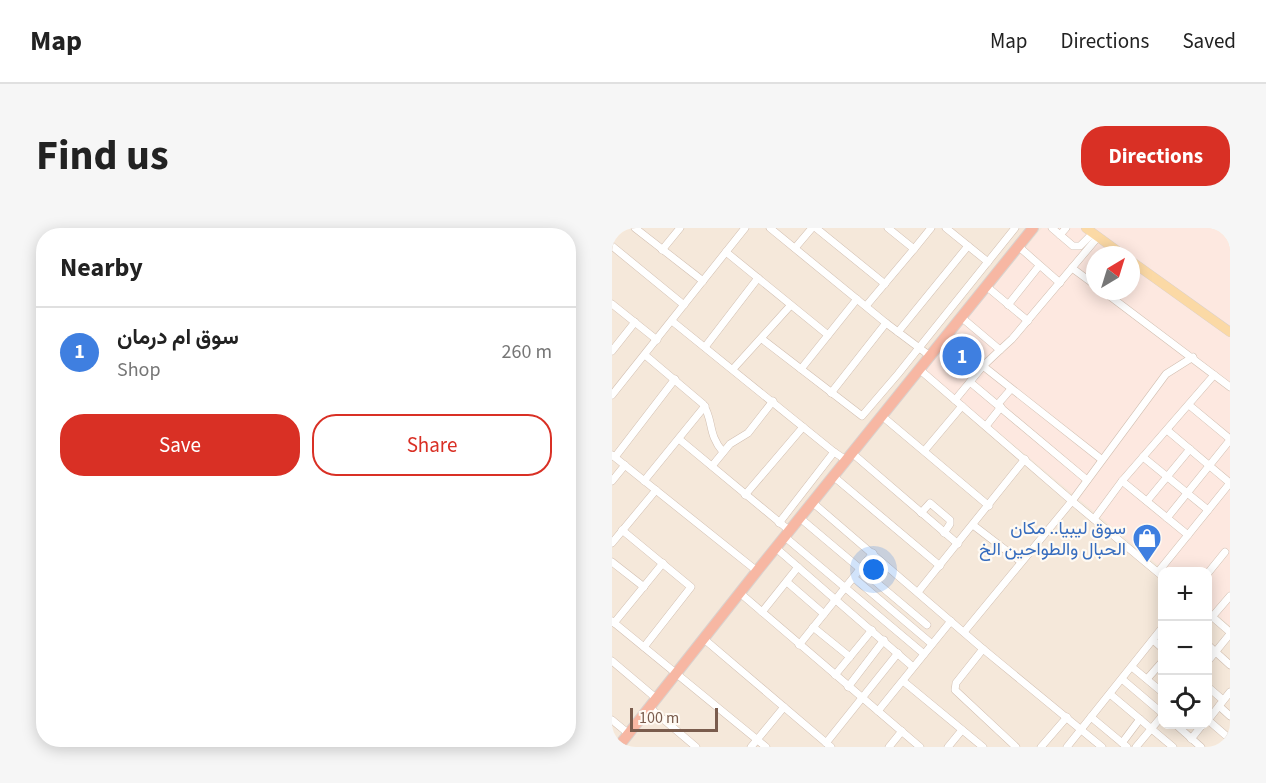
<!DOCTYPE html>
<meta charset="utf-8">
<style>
body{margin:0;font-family:"Source Sans 3",Vazirmatn,sans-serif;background:#f6f6f6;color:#222}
.controls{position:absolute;right:18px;bottom:18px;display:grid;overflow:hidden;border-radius:12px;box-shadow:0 3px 15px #0003}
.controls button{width:54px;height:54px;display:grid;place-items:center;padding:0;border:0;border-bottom:2px solid #e0e0e0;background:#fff;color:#222;font:30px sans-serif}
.compass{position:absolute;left:474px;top:18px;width:54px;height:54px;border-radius:50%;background:#fff;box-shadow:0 3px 15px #0003;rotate:38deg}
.scale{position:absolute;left:18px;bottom:15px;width:88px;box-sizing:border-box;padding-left:6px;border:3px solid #7a5c4d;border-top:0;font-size:16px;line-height:21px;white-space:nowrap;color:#7a5c4d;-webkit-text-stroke:4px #fffaf3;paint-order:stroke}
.you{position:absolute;left:262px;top:342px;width:21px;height:21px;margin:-15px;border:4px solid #fff;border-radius:50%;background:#1a73e8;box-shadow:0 0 0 9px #1a73e833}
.badge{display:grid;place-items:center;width:39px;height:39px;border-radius:50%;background:#d93025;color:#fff;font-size:20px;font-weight:700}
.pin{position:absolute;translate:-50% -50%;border:3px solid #fff;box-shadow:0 2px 6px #0006}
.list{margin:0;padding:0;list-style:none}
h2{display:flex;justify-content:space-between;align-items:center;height:78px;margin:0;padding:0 24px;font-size:26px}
h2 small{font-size:20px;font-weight:400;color:#767676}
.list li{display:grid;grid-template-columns:39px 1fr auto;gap:18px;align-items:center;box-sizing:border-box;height:90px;padding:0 24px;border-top:2px solid #e0e0e0}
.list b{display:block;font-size:22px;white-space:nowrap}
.list p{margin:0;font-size:20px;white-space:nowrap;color:#767676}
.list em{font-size:20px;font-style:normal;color:#767676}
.actions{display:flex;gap:12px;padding:18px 24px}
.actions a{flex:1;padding:14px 0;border:2px solid #d93025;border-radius:24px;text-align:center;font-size:21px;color:#d93025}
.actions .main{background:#d93025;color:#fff}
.icon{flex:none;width:33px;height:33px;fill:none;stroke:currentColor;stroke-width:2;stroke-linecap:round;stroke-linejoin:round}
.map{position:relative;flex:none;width:618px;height:519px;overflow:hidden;border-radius:24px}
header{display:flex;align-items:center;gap:36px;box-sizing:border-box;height:84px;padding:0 30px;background:#fff;border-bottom:2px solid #e0e0e0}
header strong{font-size:28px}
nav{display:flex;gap:33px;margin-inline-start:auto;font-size:21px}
.intro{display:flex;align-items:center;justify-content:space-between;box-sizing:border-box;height:144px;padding:0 36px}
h1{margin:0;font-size:42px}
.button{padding:15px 27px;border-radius:24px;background:#d93025;color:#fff;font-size:21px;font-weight:700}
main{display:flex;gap:36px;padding:0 36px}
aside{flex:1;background:#fff;border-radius:24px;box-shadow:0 3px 15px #0003}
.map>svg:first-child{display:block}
</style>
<header>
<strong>Map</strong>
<nav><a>Map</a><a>Directions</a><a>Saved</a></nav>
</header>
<div class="intro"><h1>Find us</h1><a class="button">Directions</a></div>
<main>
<aside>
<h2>Nearby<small></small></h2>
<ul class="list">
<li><span class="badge" style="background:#3f7fe0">1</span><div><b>سوق ام درمان</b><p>Shop</p></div><em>260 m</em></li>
</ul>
<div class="actions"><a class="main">Save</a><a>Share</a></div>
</aside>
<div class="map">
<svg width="618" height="519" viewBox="0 0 618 519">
<rect width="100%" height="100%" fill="#fdf6ec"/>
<path fill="#f5e8da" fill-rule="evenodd" d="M0,0H618V519H0ZM483,27H519V63H483ZM550,344H596V496H550Z"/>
<path fill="#fde8e0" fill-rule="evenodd" d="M430,0H618V398L596,379V344L553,343L312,142ZM483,27H519V63H483Z"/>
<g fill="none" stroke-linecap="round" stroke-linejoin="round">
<g stroke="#d1beb0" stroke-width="8">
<g id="minor">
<polyline points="23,0 91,53"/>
<polyline points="158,0 274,95 318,128"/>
<polyline points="204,0 273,56"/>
<polyline points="334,0 376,34"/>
<polyline points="440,0 461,18 468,18 481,5"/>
<polyline points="448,7 454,0"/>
<polyline points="0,18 72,77"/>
<polyline points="406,18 448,55"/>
<polyline points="183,20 200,0"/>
<polyline points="302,21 319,0"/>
<polyline points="50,22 68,0"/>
<polyline points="114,24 216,107"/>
<polyline points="460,40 483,57"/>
<polyline points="374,58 416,93"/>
<polyline points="491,63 618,159"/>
<polyline points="0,76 45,112"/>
<polyline points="396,77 427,38"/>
<polyline points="254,78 302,21 276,0"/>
<polyline points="349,89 388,122 400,111 486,9"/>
<polyline points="60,93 222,224 234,232"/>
<polyline points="286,104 356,18"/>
<polyline points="150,111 250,188 286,146 403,0"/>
<polyline points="93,119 146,50"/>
<polyline points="0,123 23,94"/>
<path d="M33,127L91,176C102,193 95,205 111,224"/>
<polyline points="371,138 489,231"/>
<polyline points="121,141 178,78"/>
<polyline points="189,141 245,71"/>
<polyline points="307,141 460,273 550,348"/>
<polyline points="358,154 475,252"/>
<polyline points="219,165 274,95"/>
<polyline points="0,167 133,0"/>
<polyline points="343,172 371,138 388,122"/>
<polyline points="386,176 399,161"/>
<polyline points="577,177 618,211"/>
<polyline points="270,188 377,278"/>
<polyline points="374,198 389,179"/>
<polyline points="555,202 618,255"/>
<polyline points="67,211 178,303"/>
<polyline points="313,222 350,178"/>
<polyline points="240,225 346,316"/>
<polyline points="0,227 145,343"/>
<polyline points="3,229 63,151"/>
<polyline points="531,229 596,282"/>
<polyline points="100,238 118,216 136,205 161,173"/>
<polyline points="221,248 328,338"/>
<polyline points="0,253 13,237"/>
<polyline points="32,253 93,178"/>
<polyline points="510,253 576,307"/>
<polyline points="133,267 191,199"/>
<polyline points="535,273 578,221"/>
<polyline points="200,274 371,421 490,519"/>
<polyline points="309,285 318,275 338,292 338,296 332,305"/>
<polyline points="188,290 315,397"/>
<polyline points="555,290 618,212"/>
<polyline points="482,291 510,253 602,147"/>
<polyline points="167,295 222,224"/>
<polyline points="361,297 408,333"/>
<polyline points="10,302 79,359 32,419"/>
<polyline points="173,309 312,426"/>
<polyline points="0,315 44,262"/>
<polyline points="164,320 301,439"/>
<polyline points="0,334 32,359"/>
<polyline points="546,344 618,255"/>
<polyline points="596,345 613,324"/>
<polyline points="242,350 320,416"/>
<polyline points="175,354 212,386"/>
<polyline points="306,364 413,231"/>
<polyline points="128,365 308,519"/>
<polyline points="150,384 186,339"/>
<polyline points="596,385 618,404"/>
<polyline points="600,389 618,368"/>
<polyline points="0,393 154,519"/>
<polyline points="2,395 51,335"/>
<polyline points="201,399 238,429"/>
<polyline points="352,404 460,273 554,146 581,129"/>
<polyline points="92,411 219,519"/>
<polyline points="541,412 550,420"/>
<polyline points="187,417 261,325"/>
<polyline points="596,417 618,437"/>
<polyline points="371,421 344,455 343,462 404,519"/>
<polyline points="0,433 45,471"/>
<polyline points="596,433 618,406"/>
<polyline points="520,439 550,464"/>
<polyline points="223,447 260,402"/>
<polyline points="510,451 550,485"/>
<polyline points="535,451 550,434"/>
<polyline points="291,453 371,519"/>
<polyline points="236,459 272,412"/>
<polyline points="596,459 611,472"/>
<polyline points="498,466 561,519"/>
<polyline points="607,478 618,488"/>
<polyline points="38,480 84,519"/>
<polyline points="266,483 339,393"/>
<polyline points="479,489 515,519"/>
<polyline points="0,492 17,506"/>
<polyline points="596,492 618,464"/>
<polyline points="596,492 618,511"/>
<polyline points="563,496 589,519"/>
<polyline points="579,511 591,496"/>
<polyline points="214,515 286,425"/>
<polyline points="510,515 528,491"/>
<polyline points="139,519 172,479"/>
<polyline points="277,519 290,503"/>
<polyline points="336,519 350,502"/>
<polyline points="429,519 455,489"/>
<polyline points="455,519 550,400"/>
<polyline points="524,519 550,488"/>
<polyline points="615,519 618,516"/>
</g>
</g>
<g stroke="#dad1cd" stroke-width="10">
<g id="major">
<polyline points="474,0 511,27"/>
<polyline points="519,33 618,104"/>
</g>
</g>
<g stroke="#dad1cd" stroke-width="12">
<polyline id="highway" points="6,519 145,343 421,0"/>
</g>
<use href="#minor" stroke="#fff" stroke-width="7"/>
<use href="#major" stroke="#fbd9a5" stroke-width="9"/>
<use href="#highway" stroke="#f7b7a3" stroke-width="10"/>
</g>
<defs>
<g id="shop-pin" transform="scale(1.5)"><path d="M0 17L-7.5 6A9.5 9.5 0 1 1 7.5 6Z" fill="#3f7fe0" stroke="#fffaf3"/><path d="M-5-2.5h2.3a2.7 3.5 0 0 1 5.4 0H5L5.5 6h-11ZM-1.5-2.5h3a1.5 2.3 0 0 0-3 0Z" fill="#fff"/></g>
</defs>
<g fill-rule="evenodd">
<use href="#shop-pin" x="535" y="310"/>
</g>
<g text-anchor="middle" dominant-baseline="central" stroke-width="4.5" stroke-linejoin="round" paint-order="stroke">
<g font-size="18" fill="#366cbe" stroke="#fffaf3" text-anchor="end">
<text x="514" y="300">سوق ليبيا.. مكان<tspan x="514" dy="21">الحبال والطواحين الخ</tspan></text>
</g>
</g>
</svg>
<div class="controls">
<button>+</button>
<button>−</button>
<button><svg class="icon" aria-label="locate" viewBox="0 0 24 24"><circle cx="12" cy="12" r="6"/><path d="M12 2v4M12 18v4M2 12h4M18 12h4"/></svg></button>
</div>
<svg class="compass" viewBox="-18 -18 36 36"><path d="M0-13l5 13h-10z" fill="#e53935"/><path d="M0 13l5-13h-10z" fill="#767676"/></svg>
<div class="scale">100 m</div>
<div class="you"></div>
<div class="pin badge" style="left:350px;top:128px;background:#3f7fe0">1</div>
</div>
</main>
